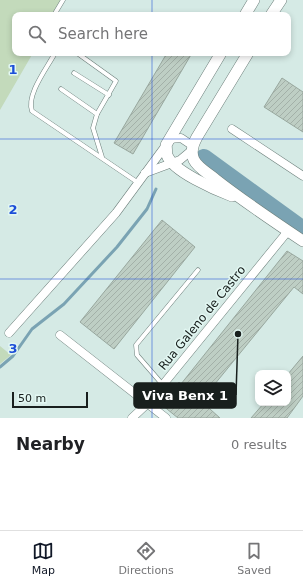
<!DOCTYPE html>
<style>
body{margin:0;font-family:"DejaVu Sans",sans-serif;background:#f6f6f6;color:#202124}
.controls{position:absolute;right:12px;bottom:12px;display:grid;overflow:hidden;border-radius:8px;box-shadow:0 2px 6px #0003}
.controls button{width:36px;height:36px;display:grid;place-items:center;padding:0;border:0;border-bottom:1px solid #e0e0e0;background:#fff;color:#202124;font:20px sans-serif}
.scale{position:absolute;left:12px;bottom:10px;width:76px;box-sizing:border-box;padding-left:4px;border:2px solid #181f1d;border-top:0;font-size:11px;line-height:14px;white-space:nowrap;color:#181f1d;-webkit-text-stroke:3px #e2f7f2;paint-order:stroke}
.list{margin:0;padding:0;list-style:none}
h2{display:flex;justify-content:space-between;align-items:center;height:52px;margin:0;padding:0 16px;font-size:17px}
h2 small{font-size:13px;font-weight:400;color:#757577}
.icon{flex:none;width:22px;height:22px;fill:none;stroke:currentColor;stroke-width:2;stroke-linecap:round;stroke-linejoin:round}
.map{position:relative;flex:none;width:303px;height:418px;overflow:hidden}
.search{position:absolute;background:#fff;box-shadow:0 2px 6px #0003;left:12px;right:12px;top:12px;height:44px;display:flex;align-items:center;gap:10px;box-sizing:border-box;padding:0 14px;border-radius:8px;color:#757577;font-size:15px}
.sheet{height:112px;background:#fff}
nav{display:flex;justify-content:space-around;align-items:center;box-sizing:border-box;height:56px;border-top:1px solid #e0e0e0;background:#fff;font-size:11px;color:#757577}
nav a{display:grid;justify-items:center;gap:2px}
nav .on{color:#111827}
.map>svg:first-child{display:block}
</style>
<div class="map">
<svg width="303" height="418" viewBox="0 0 303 418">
<defs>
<pattern id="building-hatch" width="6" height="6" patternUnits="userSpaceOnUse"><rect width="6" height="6" fill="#becec4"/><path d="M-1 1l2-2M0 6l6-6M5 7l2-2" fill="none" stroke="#a3b0a8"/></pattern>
</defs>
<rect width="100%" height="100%" fill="#d5eae5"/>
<g fill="#c3dabb">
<polygon points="0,0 63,0 55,15 15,15 15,53 33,53 0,110"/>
<polygon points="0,346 11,355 0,364"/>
</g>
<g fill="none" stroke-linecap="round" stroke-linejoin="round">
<polyline stroke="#7aa3b3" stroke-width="3" points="0,367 13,356 32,329 64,304 117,247 147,209 156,189"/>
<polyline stroke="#7aa3b3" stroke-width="18" points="204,158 303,230"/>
</g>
<g fill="url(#building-hatch)" stroke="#98a79e">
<polygon points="167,53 192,53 133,154 114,143"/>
<polygon points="282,78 303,92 303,132 264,107"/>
<polygon points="162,220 195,247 114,349 80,322"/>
<polygon points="287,251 303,261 303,294 294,287 201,401 220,418 178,418 162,405 179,382 181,384"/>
<polygon points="303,356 303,396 287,418 251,418 264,403 288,403 288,374"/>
</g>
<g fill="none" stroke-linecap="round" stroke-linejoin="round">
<g stroke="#6e807c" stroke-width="5">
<g id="service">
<polyline points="54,15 63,0"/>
<path d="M55,53C47,68 26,95 32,111L137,182"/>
<polyline points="77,53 116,81 97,114 93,128 102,157"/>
<polyline points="74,73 109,95"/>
<polyline points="61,89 97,114"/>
<polyline points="163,385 137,355 136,345 198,270"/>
</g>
</g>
<g stroke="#6e807c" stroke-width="9">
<g id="minor">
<polyline points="232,129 303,176"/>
<polyline points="169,139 181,138 193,146"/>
<polyline points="145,173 180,160 192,150"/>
<polyline points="9,333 116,213 166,145"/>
<polyline points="60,335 166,418"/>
<polyline points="132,418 148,403 288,231"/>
</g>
</g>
<g stroke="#6e807c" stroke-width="12">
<g id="secondary">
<polyline points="245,15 254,0"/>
<polyline points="271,15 281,0"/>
<path d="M221,53L166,145C167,148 166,152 167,155C172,171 216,190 232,196"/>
<path d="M248,53L197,137C193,144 190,152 194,160C198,168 208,173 215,179C243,201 273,221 303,241"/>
</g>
</g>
<use href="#service" stroke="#fff" stroke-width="4"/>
<use href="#minor" stroke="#fff" stroke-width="8"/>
<use href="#secondary" stroke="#fff" stroke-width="11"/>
</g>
<path fill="none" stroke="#1d4ed8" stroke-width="1" stroke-opacity="0.55" d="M152,0V15M152,53V418M0,139H303M0,279H303"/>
<g text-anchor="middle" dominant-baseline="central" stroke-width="3" stroke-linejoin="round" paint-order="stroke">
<g font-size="12" fill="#181f1d" stroke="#e2f7f2">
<text transform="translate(202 318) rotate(-51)">Rua Galeno de Castro</text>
</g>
</g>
<g font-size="13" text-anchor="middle" font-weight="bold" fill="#1d4ed8" stroke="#e2f7f2" stroke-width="3" stroke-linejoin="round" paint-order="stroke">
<text x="13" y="74">1</text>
<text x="13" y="214">2</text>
<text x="13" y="353">3</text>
</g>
<path fill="none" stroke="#181f1d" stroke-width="1.5" d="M238 334L236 395"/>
<circle fill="#181f1d" stroke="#e2f7f2" stroke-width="1.5" cx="238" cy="334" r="4"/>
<rect fill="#181f1d" stroke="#181f1d" stroke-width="1.5" x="134" y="383" width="102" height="25" rx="4"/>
<g font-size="13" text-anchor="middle" font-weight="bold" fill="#fff">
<text x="185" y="400">Viva Benx 1</text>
</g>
</svg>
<div class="controls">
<button><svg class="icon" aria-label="layers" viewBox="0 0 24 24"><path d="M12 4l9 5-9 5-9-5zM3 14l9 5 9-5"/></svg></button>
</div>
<div class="scale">50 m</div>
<div class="search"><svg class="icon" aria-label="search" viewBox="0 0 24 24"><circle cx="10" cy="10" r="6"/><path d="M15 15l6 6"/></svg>Search here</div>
</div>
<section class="sheet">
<h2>Nearby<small>0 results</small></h2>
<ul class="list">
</ul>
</section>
<nav>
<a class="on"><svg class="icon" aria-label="map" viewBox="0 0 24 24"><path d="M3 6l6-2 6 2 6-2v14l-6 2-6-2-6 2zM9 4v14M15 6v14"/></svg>Map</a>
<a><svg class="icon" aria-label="directions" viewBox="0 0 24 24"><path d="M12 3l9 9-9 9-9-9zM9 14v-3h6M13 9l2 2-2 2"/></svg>Directions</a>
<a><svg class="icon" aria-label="saved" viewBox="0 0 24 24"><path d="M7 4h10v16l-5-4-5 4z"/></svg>Saved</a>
</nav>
